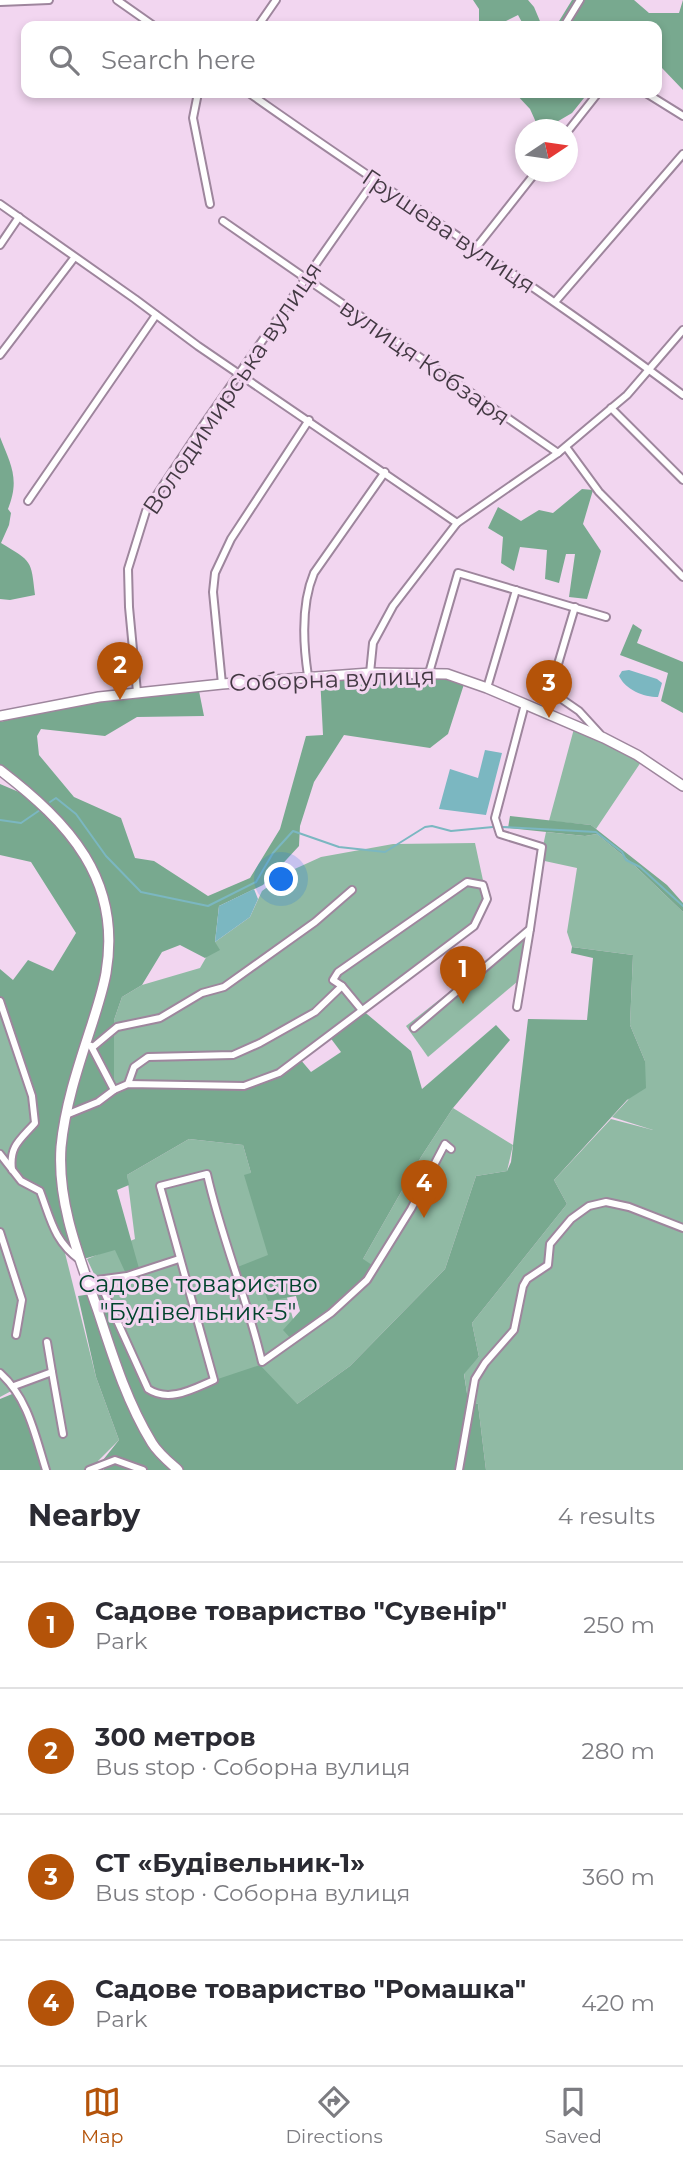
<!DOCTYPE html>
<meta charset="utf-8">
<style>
body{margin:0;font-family:Montserrat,sans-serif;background:#f2f2f3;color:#2b2b33}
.compass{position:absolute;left:515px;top:119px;width:63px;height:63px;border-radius:50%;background:#fff;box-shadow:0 4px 10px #0003;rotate:77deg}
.you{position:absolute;left:282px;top:880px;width:24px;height:24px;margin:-18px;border:5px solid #fff;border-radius:50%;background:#1a73e8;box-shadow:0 0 0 10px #1a73e833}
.badge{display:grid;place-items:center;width:46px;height:46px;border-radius:50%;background:#b45309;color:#fff;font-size:23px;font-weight:700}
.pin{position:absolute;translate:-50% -58px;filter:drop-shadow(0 2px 4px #0008)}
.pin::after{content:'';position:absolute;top:37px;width:24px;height:21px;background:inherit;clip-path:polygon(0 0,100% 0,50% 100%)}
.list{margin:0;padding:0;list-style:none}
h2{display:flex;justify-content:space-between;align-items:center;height:91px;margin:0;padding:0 28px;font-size:30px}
h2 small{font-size:23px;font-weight:400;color:#7c7c81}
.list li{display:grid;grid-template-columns:46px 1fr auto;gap:21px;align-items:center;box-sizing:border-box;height:126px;padding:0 28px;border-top:2px solid #e1e1e2}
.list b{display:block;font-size:26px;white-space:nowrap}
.list p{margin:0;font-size:23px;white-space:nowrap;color:#7c7c81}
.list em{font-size:23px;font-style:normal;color:#7c7c81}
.icon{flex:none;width:38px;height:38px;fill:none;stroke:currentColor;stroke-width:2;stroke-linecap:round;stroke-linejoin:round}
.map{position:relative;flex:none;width:683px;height:1470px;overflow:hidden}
.search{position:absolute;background:#fff;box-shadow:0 4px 10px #0003;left:21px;right:21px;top:21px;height:77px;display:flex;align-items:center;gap:18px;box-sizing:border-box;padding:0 24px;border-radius:14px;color:#7c7c81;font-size:26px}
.sheet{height:595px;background:#fff}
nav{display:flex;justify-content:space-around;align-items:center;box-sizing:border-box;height:98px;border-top:2px solid #e1e1e2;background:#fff;font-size:19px;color:#7c7c81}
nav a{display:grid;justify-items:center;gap:4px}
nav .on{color:#b45309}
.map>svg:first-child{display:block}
</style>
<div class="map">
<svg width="683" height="1470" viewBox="0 0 683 1470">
<rect width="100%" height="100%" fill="#f2d6f0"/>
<g fill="#90baa4">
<polygon points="575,725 643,759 596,829 591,825 549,821"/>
<polygon points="546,832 585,836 597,834 632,863 683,912 683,1470 486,1470 478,1404 468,1400 464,1373 479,1357 472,1323 567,1204 554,1180 611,1119 653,1130 612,1117 628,1100 645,1061 630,1025 633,955 572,947 567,932 577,868 540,860"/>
<polygon points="475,843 487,899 474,926 279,1073 244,1086 114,1090 114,1020 122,997 142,985 200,968 215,942 250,917 262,891 288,872 321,857 393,844"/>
<polygon points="529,929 518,981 428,1057 406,1026"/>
<polygon points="0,1001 32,1096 40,1191 64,1249 96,1377 119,1440 98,1461 100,1470 46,1470 15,1389 0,1397"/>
<polygon points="453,1108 513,1145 507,1171 476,1176 445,1269 350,1366 297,1404 167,1396 148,1389 87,1259 135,1239 127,1175 189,1139 243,1145 298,1336 363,1259 421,1157"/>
</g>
<g fill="#78a98f">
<polygon points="473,0 528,0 534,7 542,26 524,26 518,15 496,26 479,26 479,9"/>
<polygon points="572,0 634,0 649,13 679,13 683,0 683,90 662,68 657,68 657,26 625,26 621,22 617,26 556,26"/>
<polygon points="515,93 588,93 572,113 543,130 539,129 530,109"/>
<path d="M0,437C11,465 20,479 8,509L11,513L9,525L1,543C32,562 31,559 35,595L10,600L0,599Z"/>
<polygon points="582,489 593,490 583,524 601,551 587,599 569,597 575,554 566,554 559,583 545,579 547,550 520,547 514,571 501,563 503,537 488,528 498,507 521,521 539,510 553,513"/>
<polygon points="633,624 642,630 637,643 683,662 683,713 661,701 668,673 620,655"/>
<polygon points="429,673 465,681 448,734 430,748 344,735 314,782 300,826 299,846 263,885 219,906 215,942 220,950 205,958 180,945 162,952 142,985 122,997 114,1020 114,1089 128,1084 244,1086 265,1080 300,1059 311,1072 341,1052 329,1036 361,1009 411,1051 422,1089 496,1025 510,1040 453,1108 421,1157 363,1259 375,1267 367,1280 293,1341 283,1330 300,1311 296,1296 268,1301 263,1288 243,1294 235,1268 268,1255 244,1175 251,1173 243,1145 189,1139 127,1175 129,1185 117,1190 140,1272 127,1276 115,1250 80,1260 64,1249 40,1191 12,1170 10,1155 35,1123 32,1096 0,1001 0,969 13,980 28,960 53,971 76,933 31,862 0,855 0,784 33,798 0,766 0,722 99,697 198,686 204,716 137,717 105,736 41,729 37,736 39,755 74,797 121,818 135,858 154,861 208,896 250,878 280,829 306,736 323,735 320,676"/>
<polygon points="510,816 591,825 667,885 683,903 683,912 632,863 597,834 585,836 508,828"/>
<polygon points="572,947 633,955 630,1025 645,1061 646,1088 627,1100 554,1180 567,1204 472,1323 479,1357 464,1374 468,1400 478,1404 486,1470 104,1470 103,1460 119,1440 96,1377 78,1296 104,1292 148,1389 167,1396 260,1365 297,1404 350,1366 445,1269 476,1176 507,1171 511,1162 528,1019 587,1020 593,958 571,953"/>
<polygon points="17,1392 46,1470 0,1470 0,1399"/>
</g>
<g fill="#7bb7c1">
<path d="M629,670L657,679L662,683L658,697C643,697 626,690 619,676L622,671Z"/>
<polygon points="485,750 502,753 486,815 439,809 450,769 478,778"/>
<polygon points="254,889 258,899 250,917 215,942 219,906"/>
</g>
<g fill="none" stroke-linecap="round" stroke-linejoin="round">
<g stroke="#7bb7c1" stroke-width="2">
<polyline points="50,802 56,798 76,814 106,856 141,892 208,906 256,882 273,853 293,831 339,847 385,852 425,827 432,826 451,831 493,827"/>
<polyline points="0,820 21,823 40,810"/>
<polyline points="503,827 596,832 622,852 626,860 640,867 683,906"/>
</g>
<g stroke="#9e869d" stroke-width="10">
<g id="street">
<polyline points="117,0 154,26"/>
<polyline points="0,2 49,0"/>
<polyline points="258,26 276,0"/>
<polyline points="564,26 580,0"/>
<polyline points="198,93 193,118 210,204"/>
<path d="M249,93C393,195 542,289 683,395"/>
<polyline points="646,93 683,116"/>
<polyline points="568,131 598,93"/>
<polyline points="0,204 135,299 198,346 457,523"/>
<polyline points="223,221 558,453"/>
<polyline points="0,245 19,217"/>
<polyline points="475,249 536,172"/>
<polyline points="555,302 683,154"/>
<polyline points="0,355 74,258"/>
<polyline points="611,408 683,480"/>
<polyline points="566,447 599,492 683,577"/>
<polyline points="28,501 156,315"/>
<polyline points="575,607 550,691 579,711 600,734"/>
<polyline points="370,673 373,643 393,606 457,523 558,453 627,395 683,330"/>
<polyline points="429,673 458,573 606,617"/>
<path d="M308,676C303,643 301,604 314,573L385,472"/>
<polyline points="222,684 213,592 215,573 231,539 309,420"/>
<polyline points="487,688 516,590"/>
<polyline points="137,692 129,607 128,569 146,511 206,421 374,181"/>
<path d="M0,1001L32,1096L35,1123C20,1140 9,1146 12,1170"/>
<polyline points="517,1007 530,929"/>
<polyline points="414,1028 530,929 542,847 500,834 495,818 525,704"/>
<polyline points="91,1046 114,1090"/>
<polyline points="93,1047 117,1027 160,1018 202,993 224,987 315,922 352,890"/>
<polyline points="128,1084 134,1067 148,1057 233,1055 260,1043 315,1012 342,986"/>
<polyline points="66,1115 98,1102 114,1090 128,1084 244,1086 279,1073 474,926 487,899 483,885 467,882 338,972 333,980 342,986 361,1009"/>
<path d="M0,1154L21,1181L40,1191C51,1220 54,1241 80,1260"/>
<polyline points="0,1232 22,1300 16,1335"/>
<polyline points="93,1285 97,1280 127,1276 179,1259"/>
<path d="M89,1286L93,1285L104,1292L148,1389C169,1403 193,1389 214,1380L160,1186L207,1174C221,1237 247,1298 262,1362L331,1313L367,1280L411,1209L445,1144L451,1149"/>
<polyline points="47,1342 52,1372"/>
<path d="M0,1373C28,1398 35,1435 46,1470"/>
<polyline points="14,1386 52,1372 63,1434"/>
<polyline points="89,1470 115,1460 143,1470"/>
<polyline points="459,1470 475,1379 485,1363 514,1330 523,1286 527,1279 548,1265 550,1244 571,1219 589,1206 606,1202 629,1207 683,1228"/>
</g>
</g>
<g stroke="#9e869d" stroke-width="12">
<g id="secondary">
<polyline points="0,716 99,697 222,684 370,673 447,674 487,688 604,738 637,755 683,786"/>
<path d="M0,770C69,823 122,879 106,973C103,990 97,1008 92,1024C79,1064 65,1105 61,1147C57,1204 80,1259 98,1311C113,1357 127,1402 152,1443C158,1453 169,1462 178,1470"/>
</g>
</g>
<use href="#street" stroke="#fff" stroke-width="6"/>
<use href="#secondary" stroke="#fff" stroke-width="9"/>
</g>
<g text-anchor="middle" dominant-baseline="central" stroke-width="6" stroke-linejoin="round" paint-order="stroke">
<g font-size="24" fill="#433943" stroke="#f2d6f0">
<text transform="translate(449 231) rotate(34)">Грушева вулиця</text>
<text transform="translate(425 362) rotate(35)">вулиця Кобзаря</text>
<text transform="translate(232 388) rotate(-56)">Володимирська вулиця</text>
<text transform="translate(332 679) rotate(-2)">Соборна вулиця</text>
</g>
<g font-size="24" fill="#01442c" stroke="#f2d6f0">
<text x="198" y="1283">Садове товариство<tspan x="198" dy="28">"Будівельник-5"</tspan></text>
</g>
</g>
</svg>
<svg class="compass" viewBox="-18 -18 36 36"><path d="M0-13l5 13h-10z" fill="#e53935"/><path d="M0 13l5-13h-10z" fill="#7c7c81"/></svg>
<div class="you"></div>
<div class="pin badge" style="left:463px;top:1004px">1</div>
<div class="pin badge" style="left:120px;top:700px">2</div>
<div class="pin badge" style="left:549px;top:718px">3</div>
<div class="pin badge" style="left:424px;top:1218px">4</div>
<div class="search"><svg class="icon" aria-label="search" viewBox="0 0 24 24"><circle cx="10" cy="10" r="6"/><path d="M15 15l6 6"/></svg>Search here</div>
</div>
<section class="sheet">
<h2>Nearby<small>4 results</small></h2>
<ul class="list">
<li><span class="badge">1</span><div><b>Садове товариство &quot;Сувенір&quot;</b><p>Park</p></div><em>250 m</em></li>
<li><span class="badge">2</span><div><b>300 метров</b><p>Bus stop · Соборна вулиця</p></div><em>280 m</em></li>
<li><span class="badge">3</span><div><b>СТ «Будівельник-1»</b><p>Bus stop · Соборна вулиця</p></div><em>360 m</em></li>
<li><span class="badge">4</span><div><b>Садове товариство &quot;Ромашка&quot;</b><p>Park</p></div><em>420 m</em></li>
</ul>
</section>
<nav>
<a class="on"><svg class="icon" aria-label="map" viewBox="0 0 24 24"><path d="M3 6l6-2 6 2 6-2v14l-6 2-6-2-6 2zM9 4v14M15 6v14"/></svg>Map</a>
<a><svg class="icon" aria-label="directions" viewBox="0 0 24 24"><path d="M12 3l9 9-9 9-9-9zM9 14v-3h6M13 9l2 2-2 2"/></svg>Directions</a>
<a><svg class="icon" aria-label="saved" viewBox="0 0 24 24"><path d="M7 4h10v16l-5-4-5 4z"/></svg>Saved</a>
</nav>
